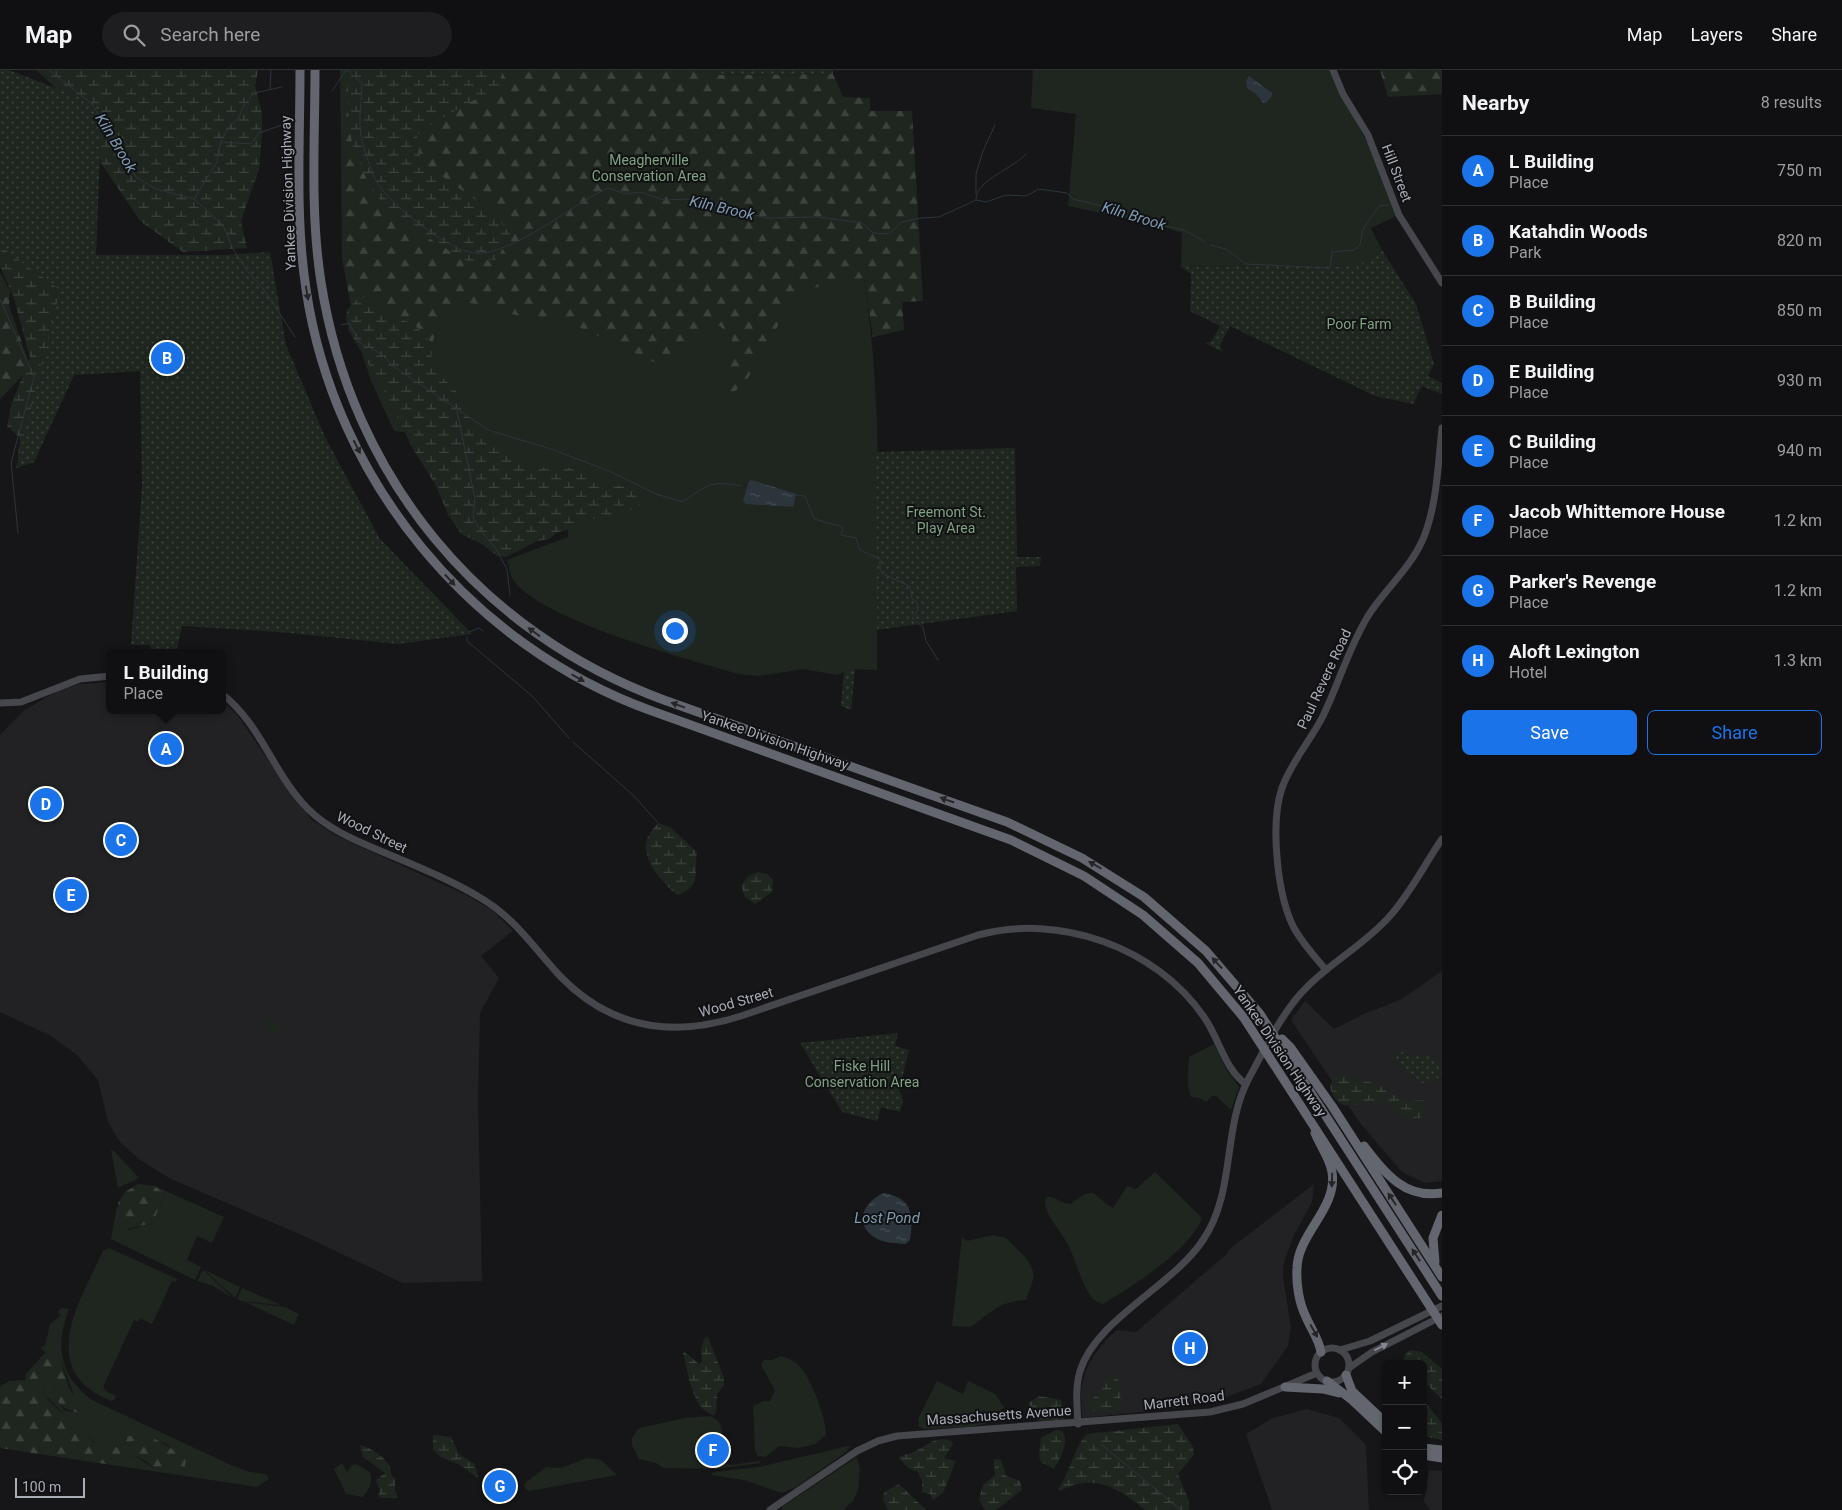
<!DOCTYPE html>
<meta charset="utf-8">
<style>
body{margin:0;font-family:Roboto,sans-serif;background:#1e1e20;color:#f1f3f6}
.controls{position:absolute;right:15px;bottom:15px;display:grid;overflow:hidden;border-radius:8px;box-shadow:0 1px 4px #0004}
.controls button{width:45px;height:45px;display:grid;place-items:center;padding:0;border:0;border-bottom:1px solid #303032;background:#101012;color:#f1f3f6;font:25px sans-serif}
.scale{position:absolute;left:15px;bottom:12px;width:70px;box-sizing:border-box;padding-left:5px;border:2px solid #a8adb8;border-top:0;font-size:14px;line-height:18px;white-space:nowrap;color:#a8adb8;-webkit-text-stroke:4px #111113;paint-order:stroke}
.you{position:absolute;left:674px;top:560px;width:18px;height:18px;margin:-12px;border:4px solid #fff;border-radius:50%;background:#1a73e8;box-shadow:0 0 0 8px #1a73e833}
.badge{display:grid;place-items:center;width:32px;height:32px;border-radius:50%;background:#1a73e8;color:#fff;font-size:16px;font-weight:700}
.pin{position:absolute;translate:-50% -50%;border:2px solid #fff;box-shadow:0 1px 5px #0006}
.popup{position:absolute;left:106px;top:579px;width:120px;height:65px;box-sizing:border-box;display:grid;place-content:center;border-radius:8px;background:#101012;filter:drop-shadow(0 1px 4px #0005);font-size:16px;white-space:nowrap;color:#9c9d9f}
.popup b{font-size:19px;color:#f1f3f6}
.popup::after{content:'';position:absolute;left:50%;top:100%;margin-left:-10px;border:10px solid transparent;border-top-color:#101012}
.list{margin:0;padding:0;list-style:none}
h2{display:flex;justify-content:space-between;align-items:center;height:65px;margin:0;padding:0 20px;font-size:21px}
h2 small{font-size:16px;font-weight:400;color:#9c9d9f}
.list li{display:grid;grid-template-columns:32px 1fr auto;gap:15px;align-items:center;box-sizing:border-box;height:70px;padding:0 20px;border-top:1px solid #303032}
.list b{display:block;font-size:19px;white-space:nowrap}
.list p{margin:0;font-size:16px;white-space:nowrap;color:#9c9d9f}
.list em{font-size:16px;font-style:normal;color:#9c9d9f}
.actions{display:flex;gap:10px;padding:15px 20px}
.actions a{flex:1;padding:11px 0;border:1px solid #1a73e8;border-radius:8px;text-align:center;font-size:18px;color:#1a73e8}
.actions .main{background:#1a73e8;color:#fff}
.icon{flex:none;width:28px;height:28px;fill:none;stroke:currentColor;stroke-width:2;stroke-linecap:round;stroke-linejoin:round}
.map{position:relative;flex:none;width:1442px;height:1440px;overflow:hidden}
header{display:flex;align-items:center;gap:30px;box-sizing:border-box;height:70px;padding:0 25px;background:#101012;border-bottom:1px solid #303032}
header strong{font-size:24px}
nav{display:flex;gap:28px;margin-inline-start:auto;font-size:18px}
.search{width:350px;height:45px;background:#1e1e20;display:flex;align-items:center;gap:12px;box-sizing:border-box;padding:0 18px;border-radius:28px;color:#9c9d9f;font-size:19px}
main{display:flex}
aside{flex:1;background:#101012}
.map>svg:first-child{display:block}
</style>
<header>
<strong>Map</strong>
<div class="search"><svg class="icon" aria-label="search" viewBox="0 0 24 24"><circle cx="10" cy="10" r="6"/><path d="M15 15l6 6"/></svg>Search here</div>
<nav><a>Map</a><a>Layers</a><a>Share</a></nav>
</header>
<main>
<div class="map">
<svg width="1442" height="1440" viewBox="0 0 1442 1440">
<defs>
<pattern id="forest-firs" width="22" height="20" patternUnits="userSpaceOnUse" patternTransform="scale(1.25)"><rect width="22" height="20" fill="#1e261f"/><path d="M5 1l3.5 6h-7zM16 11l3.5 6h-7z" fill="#3c433d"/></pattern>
<pattern id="wetland-marsh" width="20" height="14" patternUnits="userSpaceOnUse" patternTransform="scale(1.25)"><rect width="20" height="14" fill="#1e261f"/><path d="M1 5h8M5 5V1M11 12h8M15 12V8" fill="none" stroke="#3c433d"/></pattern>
<pattern id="park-dots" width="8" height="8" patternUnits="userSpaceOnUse" patternTransform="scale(1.25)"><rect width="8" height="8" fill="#1e261f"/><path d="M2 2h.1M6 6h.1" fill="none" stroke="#3c433d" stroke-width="1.8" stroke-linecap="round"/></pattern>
<pattern id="water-ripples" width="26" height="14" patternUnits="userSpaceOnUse" patternTransform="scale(1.25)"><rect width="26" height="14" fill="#2c353c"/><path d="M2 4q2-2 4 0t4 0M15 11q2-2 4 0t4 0" fill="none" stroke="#485056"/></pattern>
</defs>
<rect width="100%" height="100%" fill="#161618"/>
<g fill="#222225">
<polygon points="110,612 110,640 222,640 222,630 238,646 294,728 312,750 335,765 466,825 492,840 513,861 481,886 499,908 480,943 478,1030 482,1211 403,1213 304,1166 169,1108 140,1090 120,1072 108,1052 98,1010 77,985 51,966 0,942 0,665 22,642 57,621 79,614"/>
<polygon points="1442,901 1442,1111 1425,1113 1402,1102 1360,1053 1291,950 1305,931 1334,959 1364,944 1402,929"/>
<polygon points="1314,1114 1312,1132 1293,1167 1284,1192 1283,1206 1291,1258 1288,1276 1261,1314 1224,1328 1171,1339 1082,1348 1081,1319 1086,1300 1094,1285 1107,1269 1117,1260 1136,1262 1228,1183 1227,1181"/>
<polygon points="1307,1339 1339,1348 1366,1375 1369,1440 1272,1440 1246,1364 1273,1348"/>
<polygon points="1429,1400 1442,1401 1442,1440 1430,1440 1424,1431"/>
</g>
<g fill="#1e261f">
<polygon points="1033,0 1332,0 1345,32 1368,74 1396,146 1371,158 1382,180 1359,195 1181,197 1182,163 1160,156 1068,136 1076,44 1031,38"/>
<path d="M370,201L864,208C884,337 877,470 877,600L850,599L837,605L803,599L760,606L738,604C691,590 535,549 512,508C510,503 509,495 507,490L568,467L567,424L448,446L432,365L394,361L371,311L361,280Z"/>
<polygon points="269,948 283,959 277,966 263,955"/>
<path d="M1214,974L1226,999L1239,1017L1231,1040L1216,1026H1212L1206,1032L1199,1028L1191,1027C1186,1016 1188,999 1189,987Z"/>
<polygon points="111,1080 114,1081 139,1108 118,1118"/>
<path d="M1155,1102L1202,1148C1191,1179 1132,1217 1103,1234C1100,1233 1096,1232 1093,1229C1078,1210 1076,1184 1062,1165C1056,1155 1044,1143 1045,1130L1047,1127C1056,1126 1062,1134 1071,1134C1097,1113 1091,1126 1113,1138L1127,1116L1136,1119Z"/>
<polygon points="155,1116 224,1147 212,1173 197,1166 187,1190 201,1197 195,1210 111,1169 117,1136 120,1143 118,1153 128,1160 153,1153 164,1125"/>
<path d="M993,1165L1006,1168L1027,1189L1033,1201L1034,1207L1026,1230C999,1231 991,1243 970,1257L952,1256L962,1167L967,1171Z"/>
<path d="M109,1178L177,1209L176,1212L172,1211L152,1254L140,1248L138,1252L134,1250L103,1317L106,1321L116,1326L115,1329L112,1331C34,1301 80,1231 103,1181Z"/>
<polygon points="203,1199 240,1217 235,1228 233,1226"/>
<polygon points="203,1200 231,1226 231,1227 213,1216 197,1211"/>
<polygon points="242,1218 279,1234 279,1235 241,1231 237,1229"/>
<polygon points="245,1232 285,1237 299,1244 294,1255"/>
<path d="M62,1238L69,1239C55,1276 59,1305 92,1330L231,1395L250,1402L266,1404L269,1409L257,1417L125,1397L128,1390L135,1386L155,1399L185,1398L186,1387L174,1381L167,1374L144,1366L115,1377L102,1371L94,1373L82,1357L67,1347L43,1323L44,1313L49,1302L56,1318L53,1322L64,1340L78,1343C75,1323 66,1306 59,1286L45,1283L40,1277L45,1276L50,1254L60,1246L58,1241Z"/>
<path d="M780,1286C788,1288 794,1290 800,1297C811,1308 827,1350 826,1365L815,1374L799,1378L779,1376L765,1387L758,1386L755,1381L753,1336L763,1331H770L775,1321L761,1295L764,1290H772Z"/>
<polygon points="937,1311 963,1324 968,1311 995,1324 1004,1337 988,1353 970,1357 924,1359 919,1357 918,1349"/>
<path d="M709,1346C730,1352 720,1376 721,1392L731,1395L759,1391L760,1393L715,1399L664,1398L656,1393L639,1389L632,1375V1368L639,1358L685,1348Z"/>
<polygon points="848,1376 850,1377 846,1382 796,1417 782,1423 744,1410 711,1405 713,1402 759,1397"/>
<polygon points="857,1387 860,1399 858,1421 853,1431 843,1440 782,1440 782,1437"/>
<polygon points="587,1388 601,1390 617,1405 529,1421 525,1418 524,1414 546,1397 561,1398"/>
<path d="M342,1393L347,1402L352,1395L356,1394L370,1402C373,1411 370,1420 362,1427L346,1424L334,1399Z"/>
</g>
<g fill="url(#forest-firs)">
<path d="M340,0H714L715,5L833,4L843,27L870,28V41H912L923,231L902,232L904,260L873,267L864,208C845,210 817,213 801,226C783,242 770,270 759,290C751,303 745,315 732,323L727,318L732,267L720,256C695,258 686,280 674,298L669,299L572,254L543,247L521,246L489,239L471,233L462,234L446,244L435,260L433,275C418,253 390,252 372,231L356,264L342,188Z"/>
<polygon points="1380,0 1442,0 1442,24 1388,27"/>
<polygon points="0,203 10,221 9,236 34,307 25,285 29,299 0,329"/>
<polygon points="138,1114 155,1116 164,1124 153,1153 123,1160 118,1153 118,1133 125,1122"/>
<path d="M45,1283L59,1286L69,1318L77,1330L78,1343C64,1338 60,1337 53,1322L56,1318L49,1303L44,1313L43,1323C52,1337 69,1348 82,1357C88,1361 88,1368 94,1373L102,1371L115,1377L125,1373L128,1366C134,1367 138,1366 144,1366C155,1366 175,1382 186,1387L185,1398L189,1401L188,1404L155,1399L146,1391L135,1386L128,1390L125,1397L0,1378V1317L9,1311L25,1310L26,1304Z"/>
</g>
<g fill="url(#wetland-marsh)">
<polygon points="36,0 258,0 255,17 262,42 262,65 259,99 241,151 247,178 183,182 140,151 101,93 95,62 78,38"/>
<path d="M340,0H503L499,16C472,33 442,45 417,65L421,91L494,143L511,165L496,190L467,191L393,147L369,115L352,74L348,41V11Z"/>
<polygon points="0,158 148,303 119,297 75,252 28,393 18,388 20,368 7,356 12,332 30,288 14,229 0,196"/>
<polygon points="364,227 372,231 388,246 413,253 433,275 431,287 437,302 457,322 472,354 506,386 532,397 571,398 585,403 597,412 623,416 639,425 640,435 629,441 590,450 573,458 556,463 549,469 537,471 506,487 497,486 482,474 461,464 448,444 435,414 413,379 386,324 349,261 346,248 347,240 356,230"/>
<path d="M658,753L670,757L697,782C694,802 702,817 677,825C664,814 640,789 647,769C649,763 654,758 658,753Z"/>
<polygon points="758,802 767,804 773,810 772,822 755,834 745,827 741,816 748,806"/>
<path d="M1343,1005L1380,1015L1402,1031L1423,1030L1425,1032L1422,1047C1402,1052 1395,1035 1379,1032C1366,1029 1352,1039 1341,1034C1335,1031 1331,1022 1330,1015L1335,1007Z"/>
<path d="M705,1267H708L724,1308V1315L717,1324L716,1342L714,1345C692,1341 688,1301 683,1283L685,1282L699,1294L702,1291L701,1279Z"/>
<polygon points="1410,1280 1422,1282 1442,1299 1442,1329 1423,1311 1423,1294 1402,1294 1405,1285"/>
<polygon points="1110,1303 1118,1308 1122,1338 1113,1342 1088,1341 1088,1333 1102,1319 1107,1306"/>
<polygon points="1039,1326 1061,1330 1065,1346 1063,1351 1042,1352 1036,1349 1028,1333"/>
<polygon points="1423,1330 1442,1353 1442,1370 1423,1366"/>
<path d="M1178,1354L1193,1377L1194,1385L1178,1404L1189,1431V1440H1145C1117,1417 1094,1403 1060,1421L1058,1419C1070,1404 1074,1376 1087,1364Z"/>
<path d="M1056,1360L1062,1361C1070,1370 1060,1389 1054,1399L1041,1392L1039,1386L1041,1368Z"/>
<polygon points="433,1365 451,1367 459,1384 475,1394 478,1408 460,1395 441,1387 433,1380"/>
<polygon points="943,1369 951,1371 953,1374 944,1388 956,1391 943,1423 933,1430 930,1424 922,1422 922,1411 918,1402 908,1398 898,1387 914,1382 933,1371"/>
<path d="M360,1375C372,1378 393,1391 391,1405L395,1408V1421L398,1428H382L378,1426L380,1421L376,1410L385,1403L363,1387Z"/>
<polygon points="994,1389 1001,1390 1006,1406 1020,1411 1022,1420 996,1440 985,1440 979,1429 983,1415 995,1405"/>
<polygon points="899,1414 926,1440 888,1440 883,1430 884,1422"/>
</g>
<g fill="url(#park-dots)">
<polygon points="0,0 9,0 102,36 96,185 222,185 270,182 286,275 325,367 380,469 472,564 398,574 279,562 182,556 176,583 151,583 150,575 131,575 142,416 140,301 74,305 34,392 16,398 60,220 0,176"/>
<polygon points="714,0 833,0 833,4 714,5"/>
<polygon points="1382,180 1416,234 1434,294 1428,306 1442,313 1442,324 1422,316 1413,334 1375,326 1230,256 1220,275 1222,282 1205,273 1211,272 1220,256 1190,241 1191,204 1181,197 1358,195"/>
<polygon points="1015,378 1017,487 1041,487 1040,496 1016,497 1017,541 877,560 876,382"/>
<polygon points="850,599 855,599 851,640 841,636 844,602"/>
<polygon points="898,963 895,976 909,980 899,1020 903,1029 900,1042 881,1037 877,1051 842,1042 800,973"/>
<polygon points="1401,981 1409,986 1432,985 1442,995 1442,1006 1428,1013 1422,1013 1409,1001 1394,994 1394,989"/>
</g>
<g fill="url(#water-ripples)">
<polygon points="1249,6 1272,23 1272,26 1266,33 1263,33 1256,24 1247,18 1246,11"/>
<polygon points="752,410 796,424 793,437 746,434 743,431 749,411"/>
<path d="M884,1123C912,1128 914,1144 910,1170L905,1174C895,1173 882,1173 874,1167C853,1152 864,1132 884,1123Z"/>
</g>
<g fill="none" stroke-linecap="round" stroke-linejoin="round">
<g stroke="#2c353c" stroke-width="1">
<polyline points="49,0 92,34 136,107 156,119 194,129 217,92 221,71 228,58 238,49 245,33 254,23 282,17"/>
<path d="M347,0L362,13C362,29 358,49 361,66C363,76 373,108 379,116C394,135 416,152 436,166C448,174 470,186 485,183C531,172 567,138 608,118L625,124L640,122L664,130L688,129L767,148L819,147L862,153L873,163L889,164L902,152L921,148L939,147L976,130L986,132L1006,125L1026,126L1039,119L1067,123L1073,129L1098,135L1137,150L1184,160L1205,172"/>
<polyline points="270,19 271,0"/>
<polyline points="332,21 346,0"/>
<polyline points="222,72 251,74 259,63 282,55"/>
<polyline points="976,123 976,104 983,81 995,55"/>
<polyline points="194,129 223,155 233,179 248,202 263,218 295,267"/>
<path d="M976,129C975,111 1014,98 1026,84"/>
<polyline points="1210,175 1226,179 1246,194 1330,198 1332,182 1354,180 1360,175 1363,159 1379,136 1389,135"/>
<polyline points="0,229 34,307 11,393 18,463"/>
<path d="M341,255L349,253L359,272L380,283L393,296L488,360L551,379L609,401L656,424L682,432C709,415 709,410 741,416"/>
<polyline points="457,341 475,429 473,447 479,459 495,477 507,499 510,525"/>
<path d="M794,425L805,426L814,449L843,457L841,465L856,468L860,480L880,489V499L885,505L910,516L912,529L917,532C919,539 917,543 912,548L923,557L926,571L938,590"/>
<polyline points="469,562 479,558 483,561"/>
<polyline points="467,567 467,571 532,626 569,668"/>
<polyline points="573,672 635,727 658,753"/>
<polyline points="1102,1375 1181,1440"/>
</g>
<g stroke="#45474d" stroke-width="7">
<polyline points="1333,0 1343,24 1368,65 1399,145 1442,213"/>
<path d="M222,624C261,654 274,705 308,739C329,760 357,771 383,782C416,796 449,809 479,827C513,846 534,878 560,906C611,959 673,968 741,946L978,865C1059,843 1156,877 1204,947C1219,968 1225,1000 1246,1014"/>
<polyline points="0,633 21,632 80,609 110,606"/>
<path d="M1326,900C1315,887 1303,874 1294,858C1277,825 1270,753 1282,718C1291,692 1311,670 1323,646C1339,613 1349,577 1368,546C1385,519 1410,499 1423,469C1437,436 1438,394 1442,358"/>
<circle cx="1332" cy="1295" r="17"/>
<polyline points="1340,1280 1370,1271 1442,1236"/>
<polyline points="1349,1298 1372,1282 1442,1246"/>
<path d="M1078,1354C1077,1336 1075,1318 1080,1301C1096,1249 1173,1216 1203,1170C1236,1122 1222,1058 1249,1008C1266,977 1283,940 1308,916C1333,891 1365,874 1389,847C1410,824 1424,795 1442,769"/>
<polyline points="770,1440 857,1381 878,1371 897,1366 1210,1342 1243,1334 1317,1303"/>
</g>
<g stroke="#63666e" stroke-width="9">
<path d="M300,0C300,73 295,147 306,219C334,410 471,576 652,641L1011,770L1084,806L1143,845L1198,893L1244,948L1442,1255"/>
<path d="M315,0C315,70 310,142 321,212C351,406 479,562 664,630L1007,752L1082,788L1144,827L1206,881L1260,944L1442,1226"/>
<polyline points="1282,969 1291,978 1332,1036 1442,1207"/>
<path d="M1315,1063C1320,1076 1330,1088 1332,1102C1338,1138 1298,1163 1297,1198C1296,1214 1299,1233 1306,1247C1311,1259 1319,1269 1321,1282"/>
<path d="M1364,1076C1385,1103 1404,1129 1442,1123"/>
<polyline points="1435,1192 1433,1168 1442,1145"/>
<polyline points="1346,1305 1352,1321 1386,1353"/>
<polyline points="1327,1311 1352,1330 1386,1362"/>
<polyline points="1285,1317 1323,1319 1339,1323"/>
<polyline points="1423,1378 1442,1380"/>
<polyline points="1423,1385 1442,1388"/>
</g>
</g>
<defs><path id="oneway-solid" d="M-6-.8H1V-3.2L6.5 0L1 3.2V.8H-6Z" transform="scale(1.25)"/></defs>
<g fill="#26262a">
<use href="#oneway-solid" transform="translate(307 223) rotate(80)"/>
<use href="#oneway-solid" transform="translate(357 377) rotate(63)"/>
<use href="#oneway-solid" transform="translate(450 510) rotate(47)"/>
<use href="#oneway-solid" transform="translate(534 562) rotate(-144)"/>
<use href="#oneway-solid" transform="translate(578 608) rotate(30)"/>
<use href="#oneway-solid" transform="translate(678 635) rotate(-160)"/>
<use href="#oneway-solid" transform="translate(947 730) rotate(-161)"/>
<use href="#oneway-solid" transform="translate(1095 795) rotate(-150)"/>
<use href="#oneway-solid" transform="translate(1217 893) rotate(-133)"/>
<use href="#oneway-solid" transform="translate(1332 1110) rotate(92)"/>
<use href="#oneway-solid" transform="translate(1392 1129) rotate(-123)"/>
<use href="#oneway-solid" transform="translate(1416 1185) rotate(-123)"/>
<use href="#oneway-solid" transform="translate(1314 1261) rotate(61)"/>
</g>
<use fill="#858993" href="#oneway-solid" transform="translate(1381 1277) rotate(-27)"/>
<g text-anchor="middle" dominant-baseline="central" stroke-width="4" stroke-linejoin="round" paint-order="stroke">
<g font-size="14" fill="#7fa381" stroke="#111113">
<text x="649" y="90">Meagherville<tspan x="649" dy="16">Conservation Area</tspan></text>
<text x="1359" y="254">Poor Farm</text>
<text x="946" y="442">Freemont St.<tspan x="946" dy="16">Play Area</tspan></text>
<text x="862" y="996">Fiske Hill<tspan x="862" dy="16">Conservation Area</tspan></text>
</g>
<g font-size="14" fill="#a8adb8" stroke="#111113">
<text transform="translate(1397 103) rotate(69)">Hill Street</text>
<text transform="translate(288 123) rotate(-92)">Yankee Division Highway</text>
<text transform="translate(1324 609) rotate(-65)">Paul Revere Road</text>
<text transform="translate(775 670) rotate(19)">Yankee Division Highway</text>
<text transform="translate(372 762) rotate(26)">Wood Street</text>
<text transform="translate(736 932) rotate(-16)">Wood Street</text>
<text transform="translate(1280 981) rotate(56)">Yankee Division Highway</text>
<text transform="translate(1184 1330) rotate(-7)">Marrett Road</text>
<text transform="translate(999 1345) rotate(-4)">Massachusetts Avenue</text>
</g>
<g font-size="15" font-style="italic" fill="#7f9bb3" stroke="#111113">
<text transform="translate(116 73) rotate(59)">Kiln Brook</text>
<text transform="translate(722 138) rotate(13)">Kiln Brook</text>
<text transform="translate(1134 146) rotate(17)">Kiln Brook</text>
<text x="887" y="1148">Lost Pond</text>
</g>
</g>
</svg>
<div class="controls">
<button>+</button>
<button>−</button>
<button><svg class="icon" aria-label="locate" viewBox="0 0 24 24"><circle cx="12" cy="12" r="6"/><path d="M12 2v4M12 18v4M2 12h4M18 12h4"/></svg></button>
</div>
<div class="scale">100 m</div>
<div class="you"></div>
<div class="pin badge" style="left:166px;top:679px">A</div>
<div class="popup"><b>L Building</b>Place</div>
<div class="pin badge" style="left:167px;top:288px">B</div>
<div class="pin badge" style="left:121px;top:770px">C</div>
<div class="pin badge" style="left:46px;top:734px">D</div>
<div class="pin badge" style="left:71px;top:825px">E</div>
<div class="pin badge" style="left:713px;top:1380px">F</div>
<div class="pin badge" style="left:500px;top:1416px">G</div>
<div class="pin badge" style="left:1190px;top:1278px">H</div>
</div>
<aside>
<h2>Nearby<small>8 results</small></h2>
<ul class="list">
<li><span class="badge">A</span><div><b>L Building</b><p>Place</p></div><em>750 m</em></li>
<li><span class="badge">B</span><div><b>Katahdin Woods</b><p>Park</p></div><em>820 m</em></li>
<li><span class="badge">C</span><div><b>B Building</b><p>Place</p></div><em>850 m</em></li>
<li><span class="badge">D</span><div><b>E Building</b><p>Place</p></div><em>930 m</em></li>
<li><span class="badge">E</span><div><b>C Building</b><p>Place</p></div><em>940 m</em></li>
<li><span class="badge">F</span><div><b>Jacob Whittemore House</b><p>Place</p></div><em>1.2 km</em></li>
<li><span class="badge">G</span><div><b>Parker's Revenge</b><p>Place</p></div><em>1.2 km</em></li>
<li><span class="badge">H</span><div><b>Aloft Lexington</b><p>Hotel</p></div><em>1.3 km</em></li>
</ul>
<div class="actions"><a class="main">Save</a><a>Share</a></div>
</aside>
</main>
